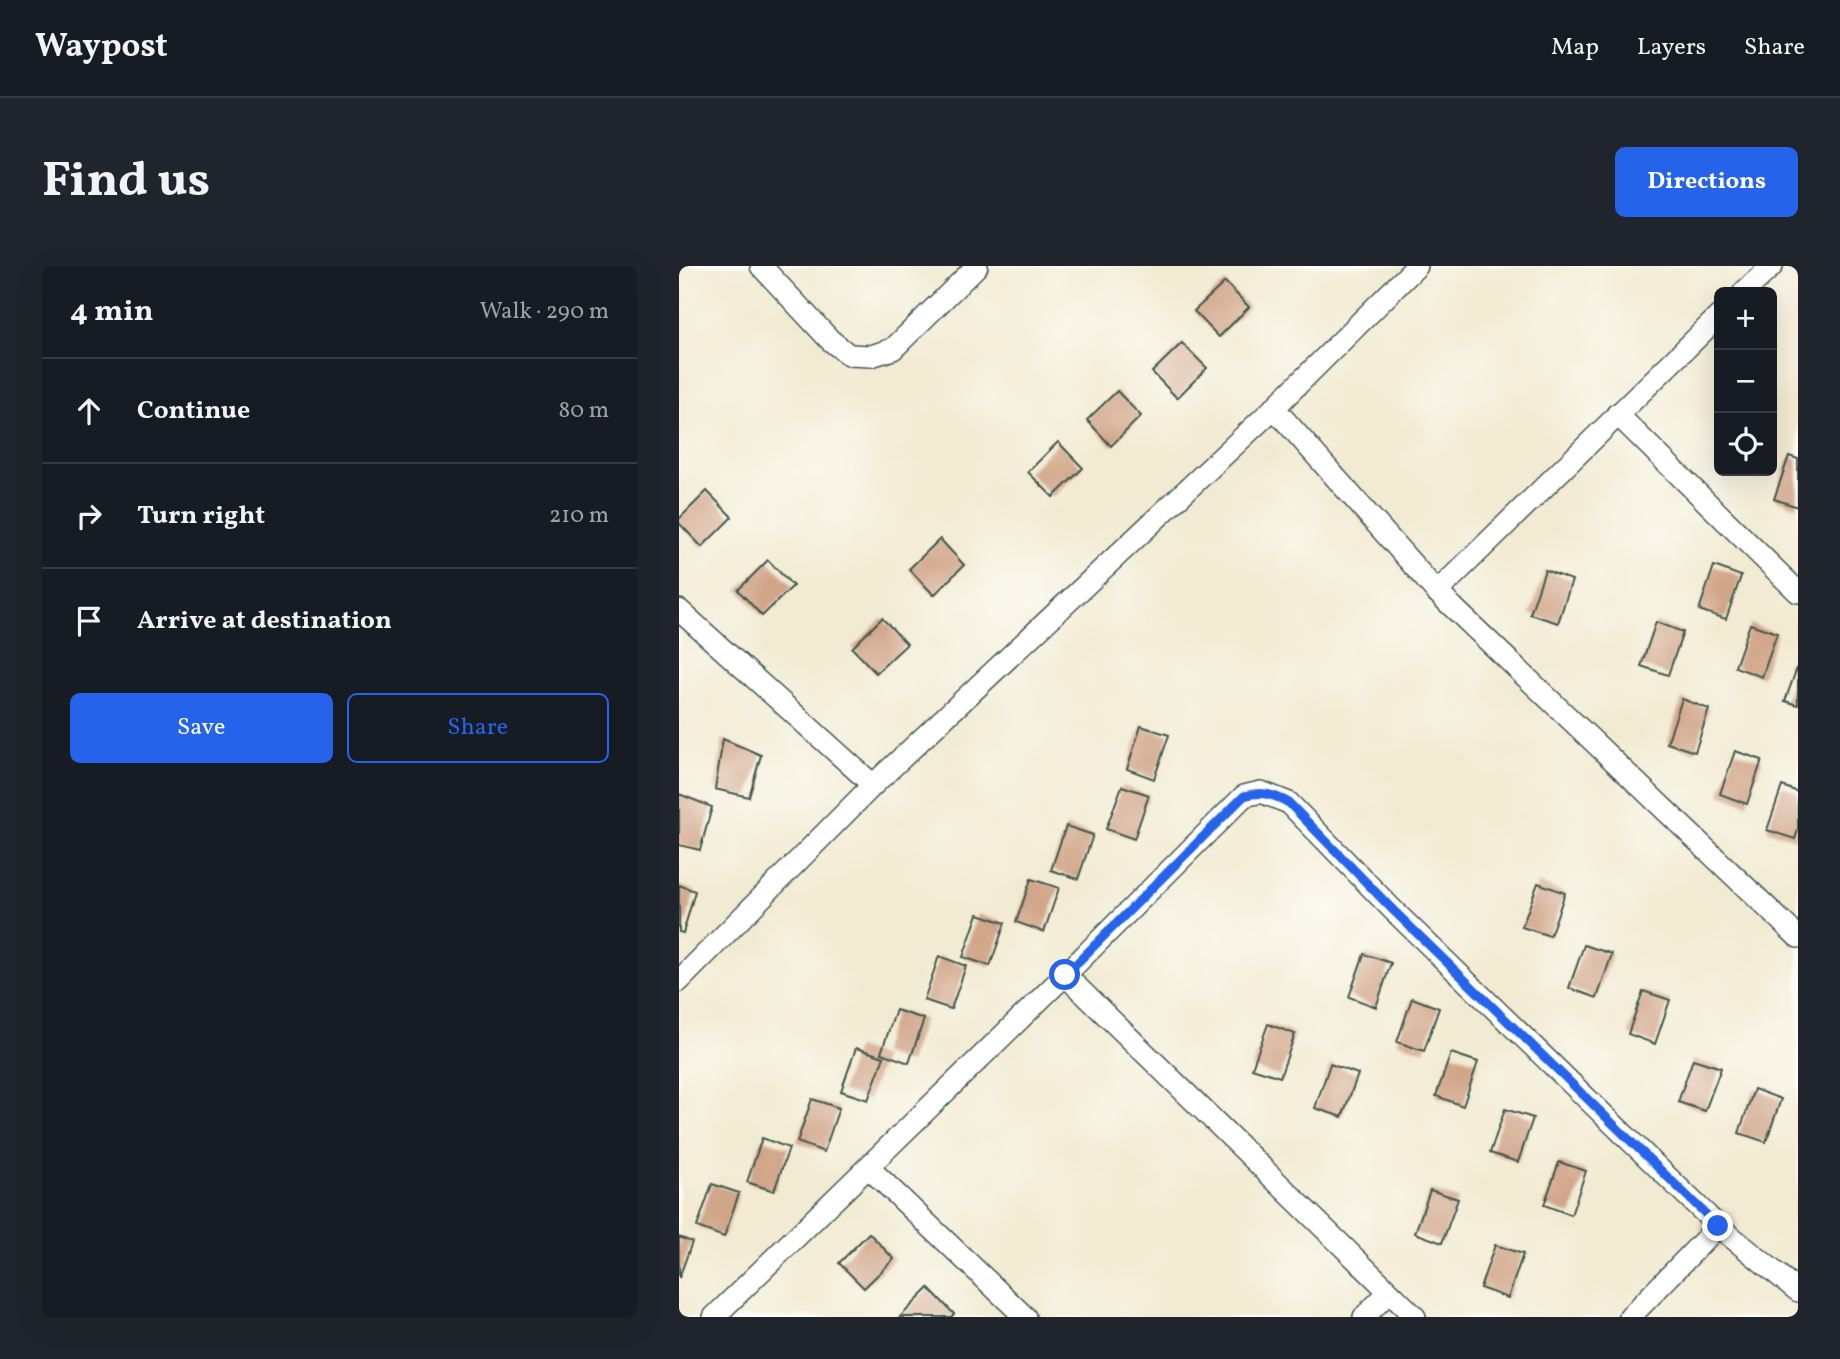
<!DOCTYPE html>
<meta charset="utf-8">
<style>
body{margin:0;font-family:Vollkorn,serif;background:#20242c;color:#f1f3f6}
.controls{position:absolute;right:21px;top:21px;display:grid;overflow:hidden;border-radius:10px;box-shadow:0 7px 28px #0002}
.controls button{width:63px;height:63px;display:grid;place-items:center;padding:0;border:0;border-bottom:2px solid #363941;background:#171b24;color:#f1f3f6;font:35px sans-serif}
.stop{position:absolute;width:21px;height:21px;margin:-16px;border:5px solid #2563eb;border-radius:50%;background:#fff}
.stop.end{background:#2563eb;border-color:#fff;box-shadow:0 2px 7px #0008}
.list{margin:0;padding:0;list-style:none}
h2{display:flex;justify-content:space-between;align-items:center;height:91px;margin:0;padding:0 28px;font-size:30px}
h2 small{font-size:23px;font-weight:400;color:#9ea1a6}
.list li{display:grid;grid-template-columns:46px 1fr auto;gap:21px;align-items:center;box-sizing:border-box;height:105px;padding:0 28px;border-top:2px solid #363941}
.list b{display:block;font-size:26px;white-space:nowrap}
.list em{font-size:23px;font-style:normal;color:#9ea1a6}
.actions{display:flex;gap:14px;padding:21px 28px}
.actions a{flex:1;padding:16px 0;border:2px solid #2563eb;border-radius:10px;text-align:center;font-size:24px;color:#2563eb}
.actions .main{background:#2563eb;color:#fff}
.icon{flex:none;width:38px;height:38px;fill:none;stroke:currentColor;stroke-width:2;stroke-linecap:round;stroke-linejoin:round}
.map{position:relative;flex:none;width:1119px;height:1051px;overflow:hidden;border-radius:10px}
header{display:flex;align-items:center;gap:42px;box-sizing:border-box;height:98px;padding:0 35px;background:#171b24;border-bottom:2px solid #363941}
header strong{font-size:33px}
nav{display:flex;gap:38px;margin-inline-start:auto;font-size:24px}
.intro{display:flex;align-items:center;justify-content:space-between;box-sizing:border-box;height:168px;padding:0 42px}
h1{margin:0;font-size:49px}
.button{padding:18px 32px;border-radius:10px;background:#2563eb;color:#fff;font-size:24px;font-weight:700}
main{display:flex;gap:42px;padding:0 42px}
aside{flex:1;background:#171b24;border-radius:10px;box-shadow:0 7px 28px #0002}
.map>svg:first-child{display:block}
</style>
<header>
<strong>Waypost</strong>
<nav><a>Map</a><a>Layers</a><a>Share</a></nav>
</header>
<div class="intro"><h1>Find us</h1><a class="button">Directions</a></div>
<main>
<aside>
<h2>4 min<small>Walk · 290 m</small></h2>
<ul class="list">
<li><svg class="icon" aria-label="ahead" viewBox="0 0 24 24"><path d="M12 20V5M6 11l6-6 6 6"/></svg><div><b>Continue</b></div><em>80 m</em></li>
<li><svg class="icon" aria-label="right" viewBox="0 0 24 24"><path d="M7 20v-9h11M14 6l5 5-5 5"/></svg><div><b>Turn right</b></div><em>210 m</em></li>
<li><svg class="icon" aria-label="arrive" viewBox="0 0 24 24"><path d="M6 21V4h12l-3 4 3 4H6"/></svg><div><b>Arrive at destination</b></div></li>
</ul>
<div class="actions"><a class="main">Save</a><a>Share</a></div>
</aside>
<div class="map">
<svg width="1119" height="1051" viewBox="0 0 1119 1051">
<rect width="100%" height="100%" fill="#fdfcf7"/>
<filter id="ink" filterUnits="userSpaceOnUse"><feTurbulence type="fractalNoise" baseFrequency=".0143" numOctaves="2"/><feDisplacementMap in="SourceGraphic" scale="14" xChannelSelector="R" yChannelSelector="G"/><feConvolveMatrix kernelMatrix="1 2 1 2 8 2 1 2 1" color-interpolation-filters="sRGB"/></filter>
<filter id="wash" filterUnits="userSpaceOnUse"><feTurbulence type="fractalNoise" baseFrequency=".00686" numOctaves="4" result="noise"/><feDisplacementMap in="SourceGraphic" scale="28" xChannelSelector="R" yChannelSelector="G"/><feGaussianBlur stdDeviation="1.57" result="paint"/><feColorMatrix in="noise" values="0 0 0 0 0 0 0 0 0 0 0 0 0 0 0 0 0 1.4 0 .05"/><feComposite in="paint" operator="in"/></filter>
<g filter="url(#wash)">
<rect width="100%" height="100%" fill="#f2ead2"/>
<g id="blocks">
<g fill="#d1a588">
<polygon points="546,16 570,41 540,71 515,45"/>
<polygon points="503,77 528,102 498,132 473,106"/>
<polygon points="438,125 462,150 432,180 408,154"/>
<polygon points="379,176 404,202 374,231 349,206"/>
<polygon points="1110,190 1119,193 1119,241 1095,233"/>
<polygon points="28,225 53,251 23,281 0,257 0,253"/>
<polygon points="261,273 285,299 255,329 230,303"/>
<polygon points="89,294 114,320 83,350 59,324"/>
<polygon points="1035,300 1062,310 1047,353 1020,344"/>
<polygon points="866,304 893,314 879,357 851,348"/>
<polygon points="203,352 228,378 197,407 173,382"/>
<polygon points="977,356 1004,366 989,409 962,400"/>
<polygon points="1071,358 1098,367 1083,411 1056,401"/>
<polygon points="1119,399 1119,439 1106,435"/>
<polygon points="1003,433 1030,443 1016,486 988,477"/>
<polygon points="462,460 490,469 475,513 448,503"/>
<polygon points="44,473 82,489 70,531 36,523"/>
<polygon points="1056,485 1083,494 1068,538 1041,528"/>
<polygon points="443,520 470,529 455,573 427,563"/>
<polygon points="1103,520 1119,526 1119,564 1116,573 1088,564"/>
<polygon points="0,528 33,541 21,584 0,579"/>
<polygon points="387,560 414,569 399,613 372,604"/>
<polygon points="352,613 380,622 365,666 337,656"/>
<polygon points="859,617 886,627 871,670 843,661"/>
<polygon points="0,619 16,625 4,667 0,666"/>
<polygon points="299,648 326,657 311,700 284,691"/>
<polygon points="905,679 933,688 918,732 890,722"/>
<polygon points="685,688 712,697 697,741 670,731"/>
<polygon points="260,690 287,700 272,743 245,734"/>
<polygon points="964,725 991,734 976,778 949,768"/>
<polygon points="733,732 760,742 745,785 718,776"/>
<polygon points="217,744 245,753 230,797 202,787"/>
<polygon points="589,758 616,768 601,811 573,802"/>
<polygon points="177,782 205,791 189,834 162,825"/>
<polygon points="772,787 799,796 784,840 757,830"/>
<polygon points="1014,793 1042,802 1026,845 999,836"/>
<polygon points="651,798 679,808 663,851 636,842"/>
<polygon points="1075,823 1102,833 1087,876 1060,867"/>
<polygon points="133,833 160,842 145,886 118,876"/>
<polygon points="826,843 854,852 839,896 811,887"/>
<polygon points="83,872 110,882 95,925 68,916"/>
<polygon points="880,896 907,905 892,949 865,939"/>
<polygon points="33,918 60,927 45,971 18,961"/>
<polygon points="751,924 779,933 763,977 736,967"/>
<polygon points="190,967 215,993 185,1022 160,997"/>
<polygon points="0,971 13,976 0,1012"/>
<polygon points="816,979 844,988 829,1032 801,1022"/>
<polygon points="250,1022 275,1048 272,1051 221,1051"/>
</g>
</g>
</g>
<g filter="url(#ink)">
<use href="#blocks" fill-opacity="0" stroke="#3f574c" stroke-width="2"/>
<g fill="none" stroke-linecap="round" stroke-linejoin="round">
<g stroke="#3f574c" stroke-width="24">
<g id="minor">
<polyline points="82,0 151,74 170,89 192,90 214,83 298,0"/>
<polyline points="1065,26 1093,0"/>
<polyline points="595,142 758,326 1119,671"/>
<polyline points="938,148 1119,326"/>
<polyline points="758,326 1040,50"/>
<polyline points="0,344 194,519"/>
<polyline points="386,709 736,1051"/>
<polyline points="0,715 194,519 595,142 738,0"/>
<polyline points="190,902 346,1051"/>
<polyline points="35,1051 386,709 565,530 582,526 610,537 714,644 1039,960 1119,1025"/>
<polyline points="685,1051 709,1027"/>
<polyline points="951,1051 1039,960"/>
</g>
</g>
<use href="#minor" stroke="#fff" stroke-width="21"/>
</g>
</g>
<g fill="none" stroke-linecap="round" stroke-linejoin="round" filter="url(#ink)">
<path stroke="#2563eb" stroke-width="9" d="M386,709L565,530C582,525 594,528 610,537L714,644L1039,960"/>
</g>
</svg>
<div class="controls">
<button>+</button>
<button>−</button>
<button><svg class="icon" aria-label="locate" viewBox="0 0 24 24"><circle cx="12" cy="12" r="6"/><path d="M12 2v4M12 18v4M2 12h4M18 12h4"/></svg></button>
</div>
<div class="stop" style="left:386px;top:709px"></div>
<div class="stop end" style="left:1039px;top:960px"></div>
</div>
</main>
